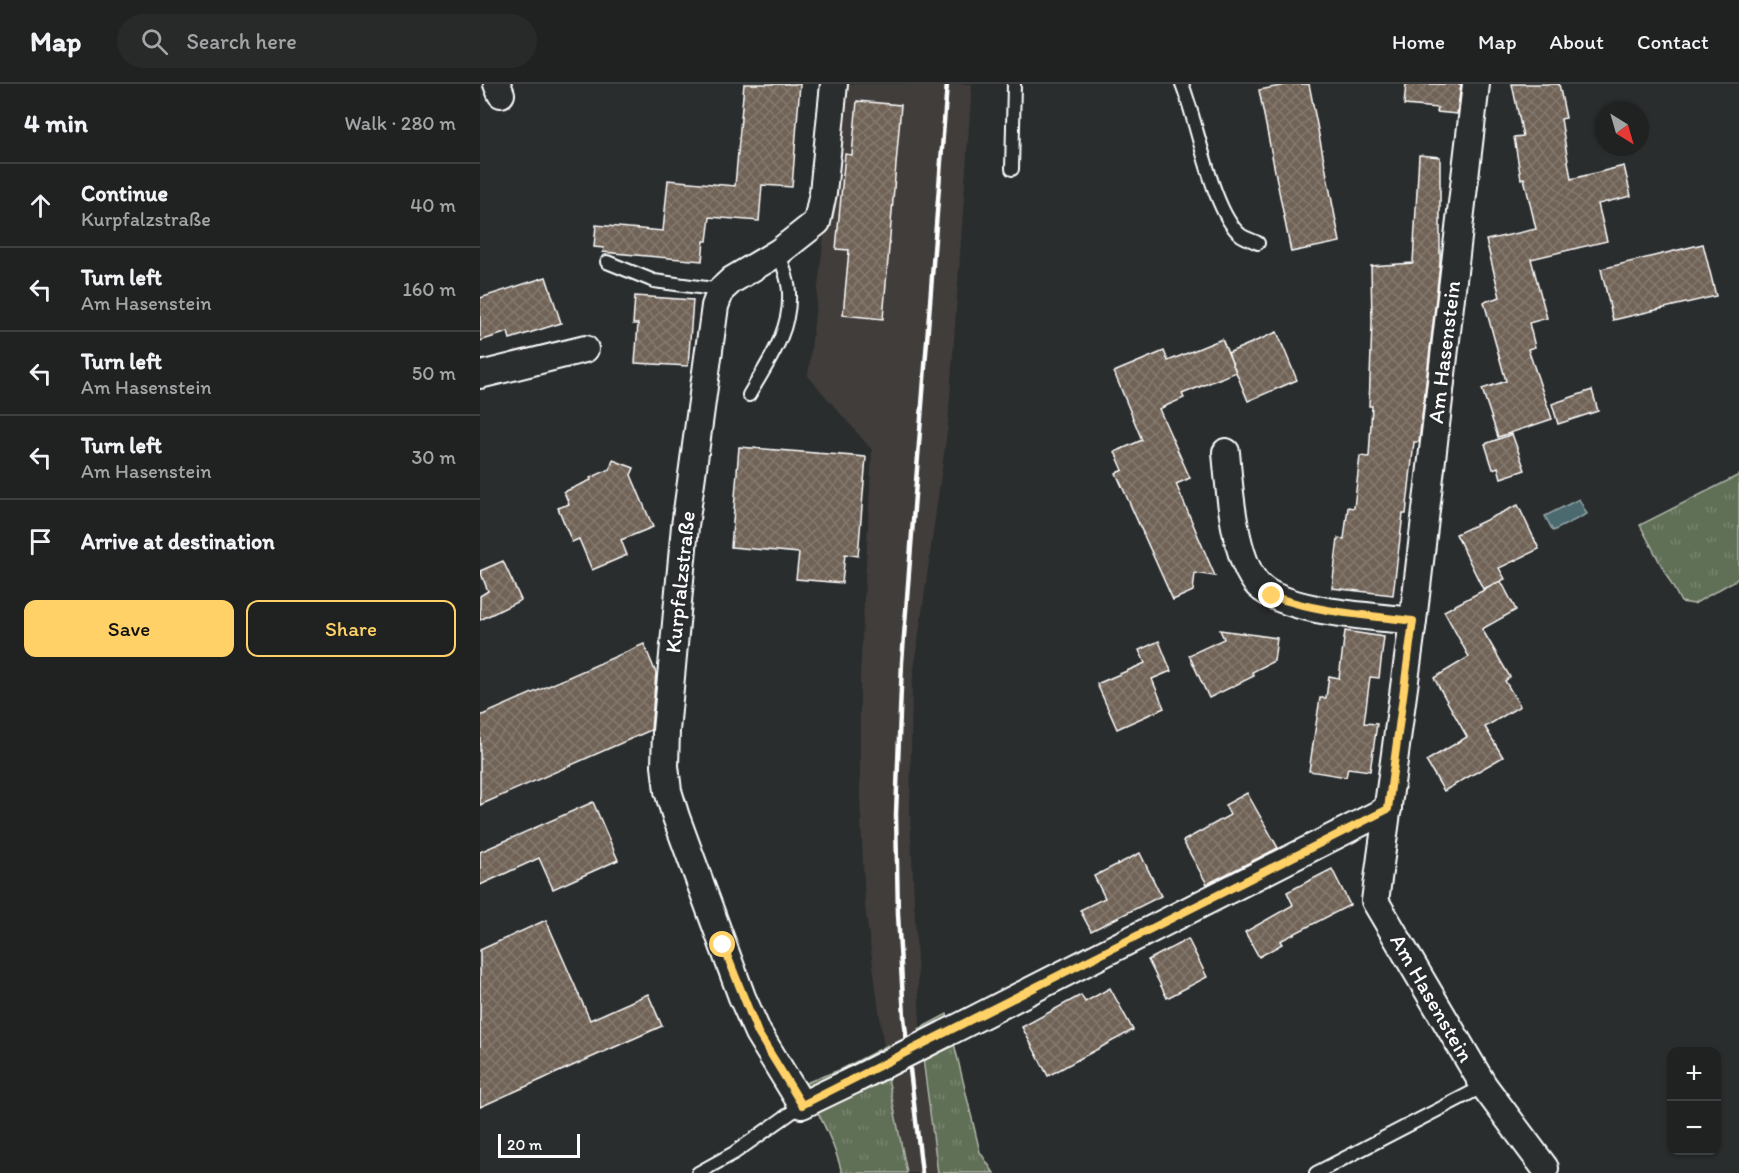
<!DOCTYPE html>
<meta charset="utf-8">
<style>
body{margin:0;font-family:Itim,sans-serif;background:#282a2a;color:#f1f3f6}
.controls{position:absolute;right:18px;bottom:18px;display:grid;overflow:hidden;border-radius:12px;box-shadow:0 2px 4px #0004}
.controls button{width:54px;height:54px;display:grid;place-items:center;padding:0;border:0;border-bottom:2px solid #3d3f40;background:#202222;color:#f1f3f6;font:30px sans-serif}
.compass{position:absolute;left:1115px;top:18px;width:54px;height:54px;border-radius:50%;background:#202222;box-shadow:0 2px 4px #0004;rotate:143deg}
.scale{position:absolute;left:18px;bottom:15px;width:82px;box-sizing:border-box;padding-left:6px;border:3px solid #fff;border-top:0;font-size:16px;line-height:21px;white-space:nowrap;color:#fff;-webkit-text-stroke:4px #2a2d2e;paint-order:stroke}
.stop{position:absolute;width:18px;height:18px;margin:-14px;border:4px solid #ffd166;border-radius:50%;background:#fff}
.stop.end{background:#ffd166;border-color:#fff;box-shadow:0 2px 6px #0008}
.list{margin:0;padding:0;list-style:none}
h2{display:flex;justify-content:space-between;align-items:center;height:78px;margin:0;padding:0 24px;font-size:26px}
h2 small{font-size:20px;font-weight:400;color:#a2a4a5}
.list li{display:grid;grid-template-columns:39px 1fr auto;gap:18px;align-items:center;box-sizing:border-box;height:84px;padding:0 24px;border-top:2px solid #3d3f40}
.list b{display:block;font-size:22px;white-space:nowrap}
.list p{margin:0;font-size:20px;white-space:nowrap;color:#a2a4a5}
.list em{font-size:20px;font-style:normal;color:#a2a4a5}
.actions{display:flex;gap:12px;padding:18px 24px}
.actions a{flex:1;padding:14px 0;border:2px solid #ffd166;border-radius:12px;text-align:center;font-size:21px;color:#ffd166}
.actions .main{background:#ffd166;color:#111}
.icon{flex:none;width:33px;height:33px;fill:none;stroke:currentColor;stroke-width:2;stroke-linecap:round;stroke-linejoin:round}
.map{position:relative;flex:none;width:1259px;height:1089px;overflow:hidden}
header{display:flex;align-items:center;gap:36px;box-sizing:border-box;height:84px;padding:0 30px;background:#202222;border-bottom:2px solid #3d3f40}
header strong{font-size:28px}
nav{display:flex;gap:33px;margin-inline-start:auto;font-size:21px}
.search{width:420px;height:54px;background:#282a2a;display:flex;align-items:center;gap:15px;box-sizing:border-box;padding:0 21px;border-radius:33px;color:#a2a4a5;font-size:22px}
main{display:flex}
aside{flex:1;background:#202222}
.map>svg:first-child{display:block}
</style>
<header>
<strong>Map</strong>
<div class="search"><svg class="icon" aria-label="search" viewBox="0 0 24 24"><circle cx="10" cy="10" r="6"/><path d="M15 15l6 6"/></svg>Search here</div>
<nav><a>Home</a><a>Map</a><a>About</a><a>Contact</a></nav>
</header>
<main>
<aside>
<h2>4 min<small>Walk · 280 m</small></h2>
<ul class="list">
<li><svg class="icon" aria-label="ahead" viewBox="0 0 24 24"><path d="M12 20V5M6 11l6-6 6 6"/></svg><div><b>Continue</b><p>Kurpfalzstraße</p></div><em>40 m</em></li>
<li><svg class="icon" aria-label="left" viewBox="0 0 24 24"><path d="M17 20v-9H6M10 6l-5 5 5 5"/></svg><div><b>Turn left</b><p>Am Hasenstein</p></div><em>160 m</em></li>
<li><svg class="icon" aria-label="left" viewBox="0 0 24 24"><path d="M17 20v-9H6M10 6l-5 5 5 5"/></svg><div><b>Turn left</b><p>Am Hasenstein</p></div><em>50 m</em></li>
<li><svg class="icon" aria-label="left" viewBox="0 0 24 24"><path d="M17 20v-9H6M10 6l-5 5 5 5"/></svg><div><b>Turn left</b><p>Am Hasenstein</p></div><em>30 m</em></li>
<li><svg class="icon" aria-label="arrive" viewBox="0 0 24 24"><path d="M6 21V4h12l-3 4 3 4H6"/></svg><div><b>Arrive at destination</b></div></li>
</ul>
<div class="actions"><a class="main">Save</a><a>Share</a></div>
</aside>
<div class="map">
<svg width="1259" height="1089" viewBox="0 0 1259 1089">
<defs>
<pattern id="grass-tufts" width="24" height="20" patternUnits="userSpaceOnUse" patternTransform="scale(1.5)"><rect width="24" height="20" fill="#616f57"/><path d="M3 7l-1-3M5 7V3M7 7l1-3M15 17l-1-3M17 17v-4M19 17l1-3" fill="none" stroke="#798570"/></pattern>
<pattern id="building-cross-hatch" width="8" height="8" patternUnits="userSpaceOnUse" patternTransform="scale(1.5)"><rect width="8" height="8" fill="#6f6256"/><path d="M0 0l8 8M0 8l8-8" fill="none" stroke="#857a6f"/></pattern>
</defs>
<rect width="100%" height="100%" fill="#2a2d2e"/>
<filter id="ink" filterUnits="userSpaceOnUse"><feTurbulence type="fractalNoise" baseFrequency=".0167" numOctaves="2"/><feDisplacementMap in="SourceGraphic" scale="12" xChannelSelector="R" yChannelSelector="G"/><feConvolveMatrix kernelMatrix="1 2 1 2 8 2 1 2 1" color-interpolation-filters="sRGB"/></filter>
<g filter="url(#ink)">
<polygon fill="#3f3d3a" points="361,0 492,0 468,341 432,600 430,731 442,980 458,1089 427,1089 408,994 385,822 380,713 380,593 392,366 328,292"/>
<g fill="url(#grass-tufts)" stroke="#b0b7ab" stroke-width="1.5">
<polygon points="1259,391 1259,494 1214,520 1201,518 1160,441"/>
<polygon points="467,930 500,1068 514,1089 458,1089 439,945"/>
<path d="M408,961V994L427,1089H362C354,1057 338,1029 323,1000L362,985Z"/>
</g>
<polygon fill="#4c6a70" stroke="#94a6a9" stroke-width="1.5" points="1099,415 1107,430 1073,447 1065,432"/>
<g fill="url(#building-cross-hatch)" stroke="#fff" stroke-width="1.5">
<polygon points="264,0 320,0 312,103 282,101 279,137 230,133 227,157 224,157 222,177 123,168 124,164 114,163 116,141 183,147 188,96 255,102"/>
<polygon points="811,0 829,0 860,158 811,168 779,6"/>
<polygon points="926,0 981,0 977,30 957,28 958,24 924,21"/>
<polygon points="1032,0 1079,0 1086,34 1081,35 1091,95 1144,82 1151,112 1118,120 1127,157 1051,175 1067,234 1049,239 1055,263 1048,265 1072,335 1018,353 1002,305 1026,297 1004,218 1020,213 1006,156 1056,145 1044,94 1041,95 1034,53 1043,52"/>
<polygon points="377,17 421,21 403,235 363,231 369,166 356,165 365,70 372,71"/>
<polygon points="939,71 960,73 960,180 939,358 934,358 926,430 923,430 913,511 852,504 858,454 864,455 868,423 874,424 880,372 889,373 892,322 889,322 892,239 891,182 933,179"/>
<polygon points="1223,160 1236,212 1133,236 1121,185"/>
<polygon points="66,193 81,239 30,255 28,248 0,257 0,214"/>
<polygon points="155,212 213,216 208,282 155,279 158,240 153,240"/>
<polygon points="797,248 817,296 768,317 748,269"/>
<polygon points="742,255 756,288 702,310 704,314 679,325 710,394 696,400 735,492 715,489 713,507 693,516 636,389 643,386 635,368 662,356 634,288 684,267 688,277"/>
<polygon points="1112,306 1118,327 1078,340 1072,320"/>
<polygon points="1032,350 1045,386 1021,394 1018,383 1013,385 1005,360"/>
<polygon points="259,363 386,373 378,472 365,470 362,499 316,495 319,469 251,463"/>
<polygon points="133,376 154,384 151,391 173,443 141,456 147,471 112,486 99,455 92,458 78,424 89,420 84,408 111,396 110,394 130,385"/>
<polygon points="1038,421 1059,465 1019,484 1025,495 1003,505 976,450"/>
<polygon points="23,477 41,516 0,536 0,512 8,507 0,487"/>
<polygon points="1021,497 1036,526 1002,545 1030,593 1025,597 1040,622 1005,643 1023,673 964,707 946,677 987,653 954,594 989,573 964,527"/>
<polygon points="740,546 797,554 794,577 772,588 774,592 729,614 709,571 744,555"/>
<polygon points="865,547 904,553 899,594 890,593 884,639 897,640 890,687 868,684 866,693 829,687 840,614 846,614 849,592 859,594"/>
<polygon points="679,557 691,587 672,595 684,624 637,645 617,600 665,579 659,566"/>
<polygon points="164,560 176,589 171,646 0,721 0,632"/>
<polygon points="767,709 798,764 727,800 703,757 750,731 745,721"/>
<polygon points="113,718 138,776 73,805 59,774 0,801 0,768"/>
<polygon points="660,769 681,812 611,847 600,826 625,814 614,792"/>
<polygon points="852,785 870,821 800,857 802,860 779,873 765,848 813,821 807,808"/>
<polygon points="66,836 110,936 168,910 182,942 0,1023 0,866"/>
<polygon points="708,855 727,893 687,914 668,876"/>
<polygon points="630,904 653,946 568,992 542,943 601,911 605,918"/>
</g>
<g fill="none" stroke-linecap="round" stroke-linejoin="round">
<g stroke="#fff" stroke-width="16">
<g id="lane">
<path d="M702,0C717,36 732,129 761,151C765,154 772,156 778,159"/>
<polyline points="532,85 534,0"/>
<polyline points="127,178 174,197 241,206"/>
<path d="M269,311C288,278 311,248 309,209C309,195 302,181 299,168"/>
<polyline points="218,1089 254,1069 322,1021"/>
<polyline points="836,1089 1004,1002"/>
</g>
</g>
<g stroke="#fff" stroke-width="30">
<g id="street">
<polyline points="17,0 21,10"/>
<polyline points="354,0 343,109 337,138 299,168 252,196 241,206 235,222 205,442 186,647 185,682 188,707 196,733 262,913 278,949 322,1021 374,996"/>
<polyline points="996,0 933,537 895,817 1004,1002 1065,1084"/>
<polyline points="0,291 105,265"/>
<path d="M746,368C749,403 754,475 778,501C806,529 893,532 933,537"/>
<polyline points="465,950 908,725"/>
</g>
</g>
<use href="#lane" stroke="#2a2d2e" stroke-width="12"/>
<use href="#street" stroke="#2a2d2e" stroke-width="26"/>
<polyline stroke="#fff" stroke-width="4.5" points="442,1089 424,933 418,830 416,730 422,578 467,0"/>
<g stroke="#fff" stroke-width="30" stroke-linecap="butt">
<polyline id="street-bridge" points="374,996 465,950"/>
</g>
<use href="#street-bridge" stroke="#2a2d2e" stroke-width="26"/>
</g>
</g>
<g fill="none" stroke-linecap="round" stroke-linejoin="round" filter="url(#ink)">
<path stroke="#ffd166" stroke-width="8" d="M243,861L278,949L322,1021L908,725L933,537C885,531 837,528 792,512"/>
</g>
<g text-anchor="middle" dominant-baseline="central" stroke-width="4.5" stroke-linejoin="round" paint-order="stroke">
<g font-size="22" fill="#fff" stroke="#2a2d2e">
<text transform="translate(964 268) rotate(-83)">Am Hasenstein</text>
<text transform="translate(200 498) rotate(-84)">Kurpfalzstraße</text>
<text transform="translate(952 914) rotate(60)">Am Hasenstein</text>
</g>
</g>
</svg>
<div class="controls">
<button>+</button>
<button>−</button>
</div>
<svg class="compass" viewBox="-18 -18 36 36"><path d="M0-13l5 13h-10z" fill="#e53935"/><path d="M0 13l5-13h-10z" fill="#a2a4a5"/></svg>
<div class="scale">20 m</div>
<div class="stop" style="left:243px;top:861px"></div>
<div class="stop end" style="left:792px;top:512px"></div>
</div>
</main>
